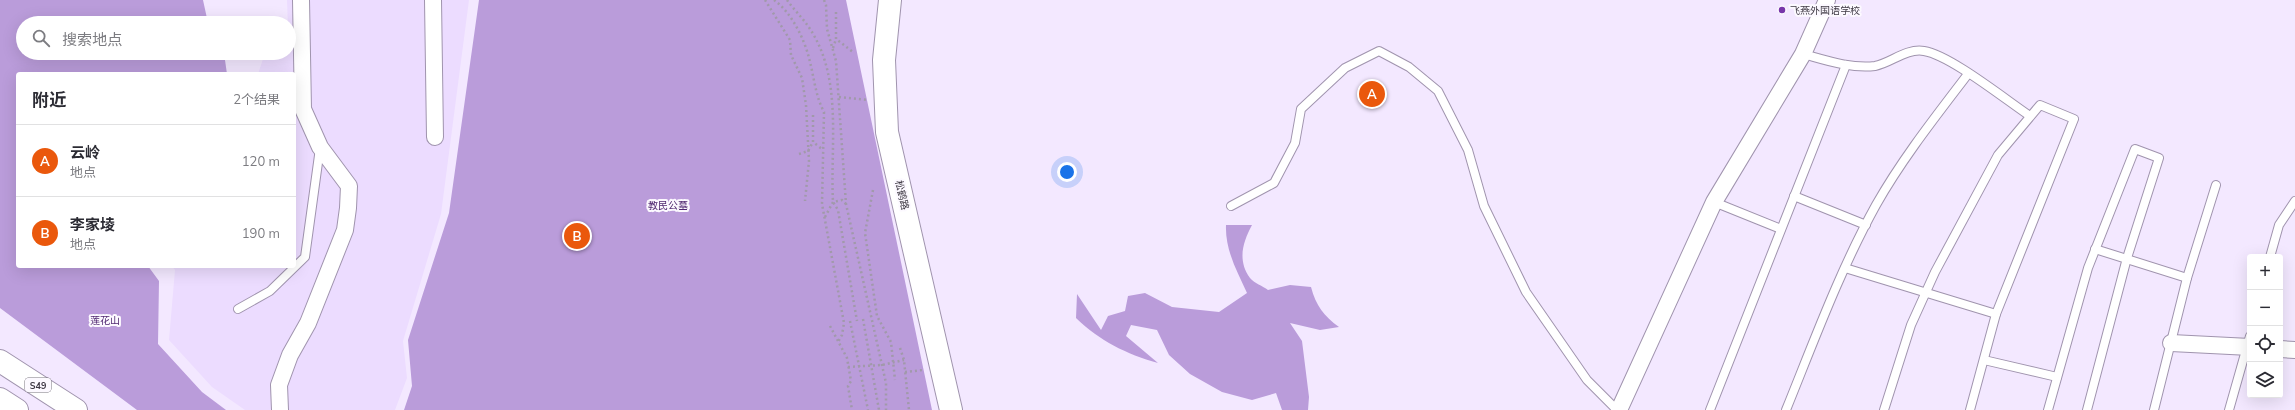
<!DOCTYPE html>
<html lang="zh">
<meta charset="utf-8">
<style>
body{margin:0;font-family:Mulish,"Noto Sans SC",sans-serif;background:#f2f2f3;color:#2b2b33}
.controls{position:absolute;right:12px;bottom:12px;display:grid;overflow:hidden;border-radius:4px;box-shadow:0 4px 16px #0002}
.controls button{width:36px;height:36px;display:grid;place-items:center;padding:0;border:0;border-bottom:1px solid #e1e1e2;background:#fff;color:#2b2b33;font:20px sans-serif}
.you{position:absolute;left:1067px;top:172px;width:14px;height:14px;margin:-10px;border:3px solid #fff;border-radius:50%;background:#1a73e8;box-shadow:0 0 0 6px #1a73e833}
.badge{display:grid;place-items:center;width:26px;height:26px;border-radius:50%;background:#ea580c;color:#fff;font-size:13px;font-weight:700}
.pin{position:absolute;translate:-50% -50%;border:2px solid #fff;box-shadow:0 1px 4px #0006}
.list{margin:0;padding:0;list-style:none}
h2{display:flex;justify-content:space-between;align-items:center;height:52px;margin:0;padding:0 16px;font-size:17px}
h2 small{font-size:13px;font-weight:400;color:#7c7c81}
.list li{display:grid;grid-template-columns:26px 1fr auto;gap:12px;align-items:center;box-sizing:border-box;height:72px;padding:0 16px;border-top:1px solid #e1e1e2}
.list b{display:block;font-size:15px;white-space:nowrap}
.list p{margin:0;font-size:13px;white-space:nowrap;color:#7c7c81}
.list em{font-size:13px;font-style:normal;color:#7c7c81}
.icon{flex:none;width:22px;height:22px;fill:none;stroke:currentColor;stroke-width:2;stroke-linecap:round;stroke-linejoin:round}
.map{position:relative;flex:none;width:2295px;height:410px;overflow:hidden}
.search{position:absolute;background:#fff;box-shadow:0 4px 16px #0002;left:16px;top:16px;width:280px;height:44px;display:flex;align-items:center;gap:10px;box-sizing:border-box;padding:0 14px;border-radius:22px;color:#7c7c81;font-size:15px}
.panel{position:absolute;background:#fff;box-shadow:0 4px 16px #0002;left:16px;top:72px;width:280px;height:196px;border-radius:4px}
.map>svg:first-child{display:block}
</style>
<div class="map">
<svg width="2295" height="410" viewBox="0 0 2295 410">
<rect width="100%" height="100%" fill="#f3e8ff"/>
<polygon fill="#ecdcff" points="287,0 469,0 441,214 403,341 407,378 395,410 245,410 212,387 169,340 175,270 172,266 294,266 294,74 258,74 265,53 289,53"/>
<g fill="#ba9cda">
<polygon points="0,0 203,0 208,23 23,23 23,53 224,53 227,74 18,74 18,266 148,266 159,281 158,344 202,392 226,410 137,410 0,308"/>
<polygon points="479,0 846,0 932,410 404,410 412,386 408,340 449,213"/>
<path d="M1226,225H1252C1243,242 1237,260 1250,278C1254,283 1263,286 1268,290L1290,285L1311,287C1316,306 1324,316 1339,327L1320,330L1290,323L1302,341L1309,397L1308,410H1282L1276,393L1252,400L1222,392L1190,374L1169,355L1157,330L1131,325L1126,336L1158,363C1126,354 1100,341 1076,318L1077,294L1101,330L1108,316L1125,311L1128,296L1145,293L1172,307L1219,312L1247,293C1237,271 1225,250 1226,225Z"/>
</g>
<g fill="none" stroke-linecap="round" stroke-linejoin="round">
<g stroke="#a094ae" stroke-width="10">
<g id="service">
<path d="M1803,54C1825,60 1851,69 1875,66C1891,63 1906,48 1924,51C1950,55 2006,100 2030,116"/>
<polyline points="1794,196 1866,225"/>
<polyline points="1714,202 1781,229"/>
<polyline points="1231,206 1274,183 1295,143 1301,109 1345,68 1379,51 1409,67 1438,91 1468,150 1484,206 1526,292 1587,380 1617,410"/>
<polyline points="2095,249 2187,278"/>
<polyline points="2270,257 2279,225 2295,201"/>
<polyline points="1845,268 1996,314"/>
<polyline points="238,309 270,291 305,257 320,148"/>
<polyline points="1984,360 2057,377"/>
<polyline points="1710,410 1846,65"/>
<path d="M1786,410C1814,341 1840,270 1876,205C1902,159 1936,116 1968,74"/>
<polyline points="1884,410 1911,325 1935,272 1998,155 2040,105 2074,119 1996,314 1970,410"/>
<polyline points="2048,410 2088,268 2135,149 2159,158 2127,258 2087,410"/>
<polyline points="2154,410 2187,278 2216,185"/>
<polyline points="2229,410 2250,336"/>
</g>
</g>
<g stroke="#a094ae" stroke-width="18">
<g id="minor">
<polyline points="433,0 435,137"/>
<polyline points="2171,343 2250,347"/>
<polyline points="2280,349 2295,350"/>
<polyline points="280,410 279,385 290,355 308,323 345,230 348,208 349,186 320,147 303,109 301,0"/>
<polyline points="1619,410 1714,202 1803,54 1827,0"/>
</g>
</g>
<g stroke="#a094ae" stroke-width="24">
<polyline id="secondary" points="890,0 884,60 887,132 951,410"/>
</g>
<g stroke="#a094ae" stroke-width="24">
<g id="trunk">
<polyline points="0,361 76,410"/>
<polyline points="0,399 17,410"/>
</g>
</g>
<g stroke="#a199aa" stroke-width="2.5" stroke-dasharray="2 3" stroke-linecap="butt">
<polyline points="765,0 790,40 791,55 802,78 806,105 809,161 805,201"/>
<path d="M774,0C791,12 804,38 809,58C814,76 815,95 824,112L822,204L844,323L842,335L838,342"/>
<path d="M787,0C794,10 803,18 810,29C843,79 830,145 833,202L838,210L857,321"/>
<polyline points="824,0 826,5 827,29 836,61 846,204 886,383 886,410"/>
<polyline points="836,12 836,39 853,52"/>
<polyline points="833,48 836,39"/>
<polyline points="839,97 868,100"/>
<polyline points="813,115 813,142 822,149"/>
<polyline points="799,154 808,151 813,142"/>
<polyline points="873,190 865,233 877,316 891,342 895,380"/>
<polyline points="825,217 833,202 842,200 846,204"/>
<polyline points="863,319 879,410"/>
<polyline points="850,321 868,410"/>
<polyline points="830,326 847,358 851,381 848,386 852,410"/>
<polyline points="900,348 904,360 909,410"/>
<polyline points="848,367 882,365 904,360"/>
<polyline points="905,372 923,370"/>
</g>
<use href="#service" stroke="#fff" stroke-width="8"/>
<use href="#minor" stroke="#fff" stroke-width="16"/>
<use href="#secondary" stroke="#fff" stroke-width="22"/>
<use href="#trunk" stroke="#fff" stroke-width="22"/>
</g>
<circle fill="#7735a9" stroke="#fcf9ff" stroke-width="1.5" cx="1782" cy="10" r="4"/>
<g text-anchor="middle" dominant-baseline="central" stroke-width="4" stroke-linejoin="round" paint-order="stroke">
<rect fill="#fcf9ff" stroke="#77737c" stroke-width="1" x="25" y="378" width="26" height="14" rx="3"/>
<g font-size="9" font-weight="bold" fill="#3e3944">
<text x="38" y="385">S49</text>
</g>
<g font-size="10" fill="#3e3944" stroke="#fcf9ff" text-anchor="start">
<text x="1790" y="10">飞燕外国语学校</text>
</g>
<g font-size="10" fill="#3e3944" stroke="#fcf9ff">
<text transform="translate(902 195) rotate(77)">松鹤路</text>
</g>
<g font-size="10" fill="#4f2770" stroke="#fcf9ff">
<text x="668" y="205">教民公墓</text>
<text x="105" y="320">莲花山</text>
</g>
</g>
</svg>
<div class="controls">
<button>+</button>
<button>−</button>
<button><svg class="icon" aria-label="locate" viewBox="0 0 24 24"><circle cx="12" cy="12" r="6"/><path d="M12 2v4M12 18v4M2 12h4M18 12h4"/></svg></button>
<button><svg class="icon" aria-label="layers" viewBox="0 0 24 24"><path d="M12 4l9 5-9 5-9-5zM3 14l9 5 9-5"/></svg></button>
</div>
<div class="you"></div>
<div class="pin badge" style="left:1372px;top:94px">A</div>
<div class="pin badge" style="left:577px;top:236px">B</div>
<div class="search"><svg class="icon" aria-label="search" viewBox="0 0 24 24"><circle cx="10" cy="10" r="6"/><path d="M15 15l6 6"/></svg>搜索地点</div>
<section class="panel">
<h2>附近<small>2个结果</small></h2>
<ul class="list">
<li><span class="badge">A</span><div><b>云岭</b><p>地点</p></div><em>120 m</em></li>
<li><span class="badge">B</span><div><b>李家堎</b><p>地点</p></div><em>190 m</em></li>
</ul>
</section>
</div>
